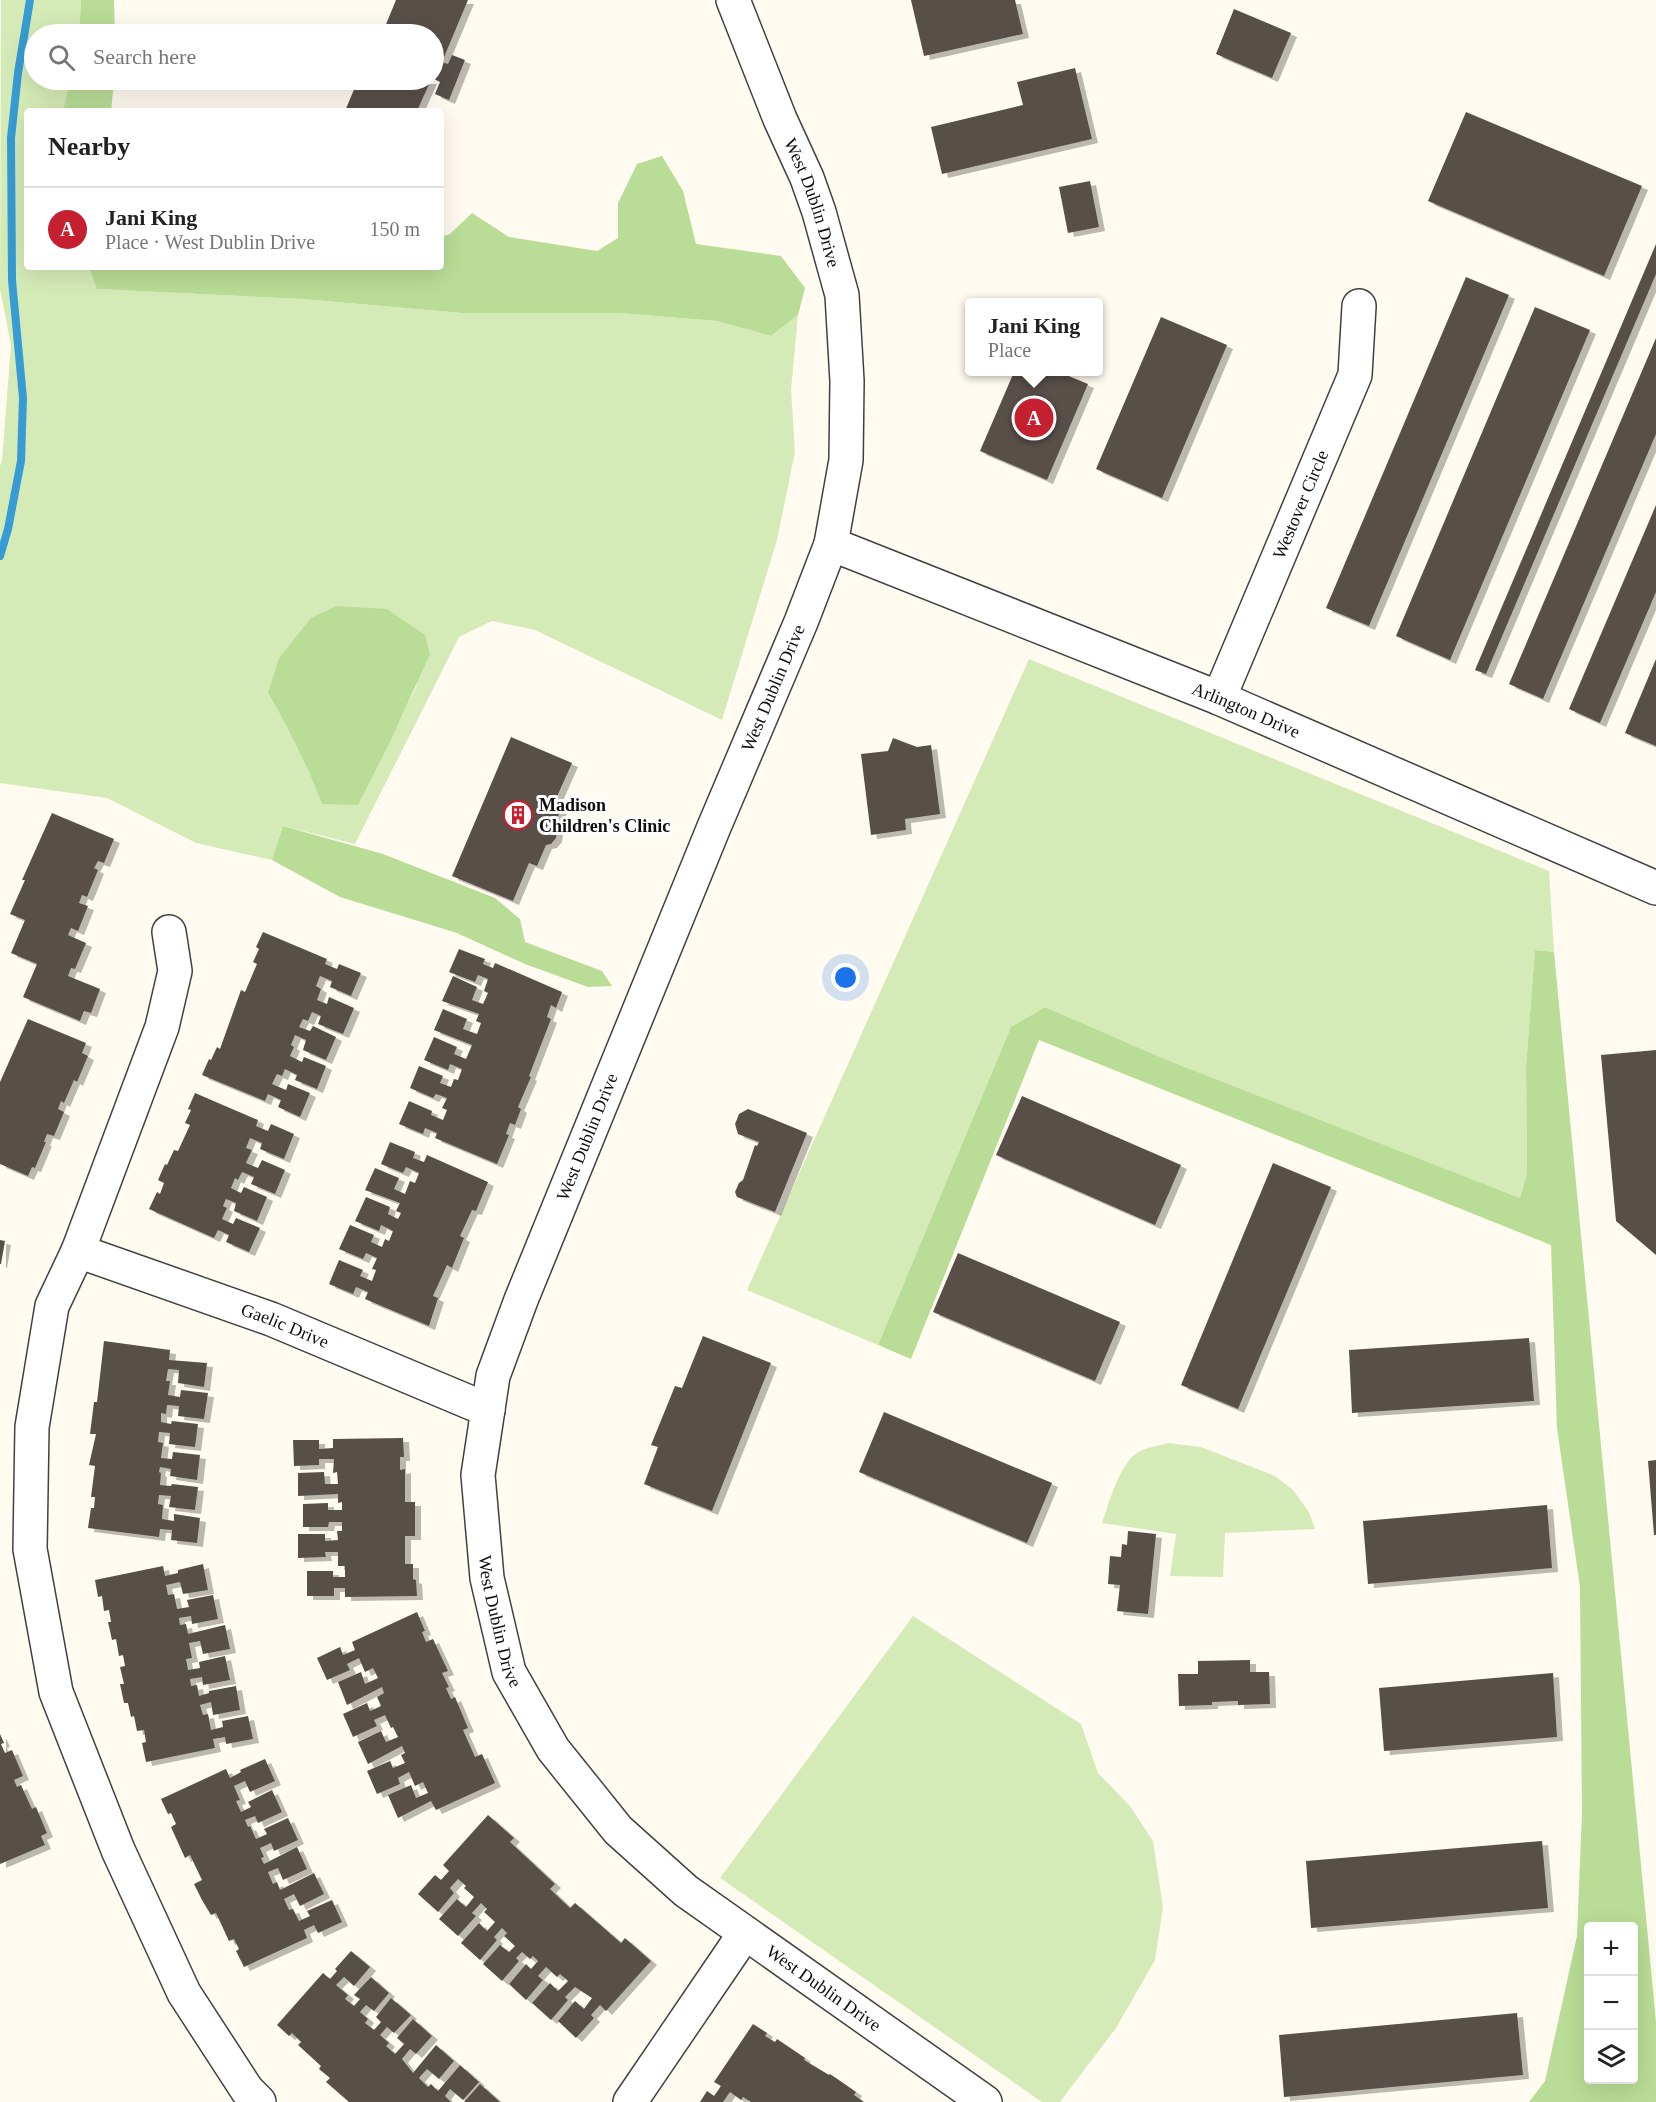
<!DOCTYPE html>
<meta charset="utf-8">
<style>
body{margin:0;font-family:"Times New Roman",serif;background:#f6f6f6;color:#222}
.controls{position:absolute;right:18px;bottom:18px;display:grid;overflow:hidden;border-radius:6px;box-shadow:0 6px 24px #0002}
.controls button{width:54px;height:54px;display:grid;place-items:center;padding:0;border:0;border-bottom:2px solid #e0e0e0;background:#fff;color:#222;font:30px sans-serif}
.you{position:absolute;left:846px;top:978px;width:21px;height:21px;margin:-15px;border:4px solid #fff;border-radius:50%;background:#1a73e8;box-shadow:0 0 0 9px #1a73e833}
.badge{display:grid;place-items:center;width:39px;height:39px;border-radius:50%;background:#c52030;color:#fff;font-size:20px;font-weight:700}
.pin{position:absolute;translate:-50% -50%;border:3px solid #fff;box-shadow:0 2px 6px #0006}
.popup{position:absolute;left:965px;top:298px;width:138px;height:78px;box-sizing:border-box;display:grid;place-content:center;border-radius:6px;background:#fff;filter:drop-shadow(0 2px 4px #0005);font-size:20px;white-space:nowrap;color:#767676}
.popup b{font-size:22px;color:#222}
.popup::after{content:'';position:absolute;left:50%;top:100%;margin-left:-12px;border:12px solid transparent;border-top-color:#fff}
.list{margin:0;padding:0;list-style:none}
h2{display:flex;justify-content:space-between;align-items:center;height:78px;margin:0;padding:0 24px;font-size:26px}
h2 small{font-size:20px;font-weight:400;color:#767676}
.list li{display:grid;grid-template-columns:39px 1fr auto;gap:18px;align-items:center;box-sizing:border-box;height:84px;padding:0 24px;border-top:2px solid #e0e0e0}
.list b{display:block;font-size:22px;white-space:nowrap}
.list p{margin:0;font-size:20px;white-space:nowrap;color:#767676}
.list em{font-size:20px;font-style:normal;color:#767676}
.icon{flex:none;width:33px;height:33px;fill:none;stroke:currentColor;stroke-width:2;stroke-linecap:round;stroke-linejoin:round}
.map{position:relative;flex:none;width:1656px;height:2102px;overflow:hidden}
.search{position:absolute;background:#fff;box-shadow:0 6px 24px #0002;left:24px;top:24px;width:420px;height:66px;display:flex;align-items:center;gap:15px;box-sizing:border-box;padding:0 21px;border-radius:33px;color:#767676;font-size:22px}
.panel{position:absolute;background:#fff;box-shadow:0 6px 24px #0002;left:24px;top:108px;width:420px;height:162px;border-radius:6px}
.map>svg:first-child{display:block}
</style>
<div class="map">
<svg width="1656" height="2102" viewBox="0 0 1656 2102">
<defs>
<filter id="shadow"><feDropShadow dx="6" dy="4" stdDeviation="0" flood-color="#0004"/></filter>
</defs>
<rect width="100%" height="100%" fill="#fffbf0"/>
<g fill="#d5ebb7" fill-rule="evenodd">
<path d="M1,0H81L79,34H34V80H70L63,111H27V267H89L98,289L302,299L462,313H618L717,321L771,336L798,315L791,390L795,452L777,540L722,720L535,630L492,621L459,637L355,844L283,826L272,860L196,843L107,798L0,783V466L2,460L11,345L0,289ZM417,685L358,805L322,803C307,765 289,729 268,693Z"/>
<polygon points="1029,659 1549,871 1554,952 1535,950 1526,1066 1527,1173 1520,1198 1167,1060 1045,1007 1011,1027 878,1345 747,1290"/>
<path d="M1168,1443L1201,1447L1275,1476L1293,1490L1309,1512L1315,1529L1225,1533L1223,1577L1170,1576L1176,1534L1102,1523C1109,1503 1120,1461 1140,1451C1149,1447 1159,1446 1168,1443Z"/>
<polygon points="913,1616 1081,1724 1098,1773 1130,1806 1153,1841 1163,1907 1155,1960 1116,2028 1060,2102 1042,2102 720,1878"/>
</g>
<g fill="#b9dd96" fill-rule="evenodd">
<polygon points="81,0 114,0 115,34 79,34"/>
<polygon points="70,80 114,80 111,111 63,111"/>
<polygon points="662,156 683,191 696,244 781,256 805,288 798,315 771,336 717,321 619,313 462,313 302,299 97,289 89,267 441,267 441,237 450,234 472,213 509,237 597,251 618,238 618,203 637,164"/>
<path d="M336,606L387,609L425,635L430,654L390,742L358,805L322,804C307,765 289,729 268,693L279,658L311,618Z"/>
<polygon points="283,826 383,854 495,898 520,919 525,942 602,971 612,986 588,987 525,964 457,933 340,897 272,860"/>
<path d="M1535,950L1554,952L1656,2022V2102H1529L1545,2081L1577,1936L1582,1814L1580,1587L1557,1428L1551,1245L1039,1040L911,1359L878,1345L1011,1027L1045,1007L1167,1060L1520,1198L1527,1173L1526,1066ZM1634,1926V2080H1588V1926Z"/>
</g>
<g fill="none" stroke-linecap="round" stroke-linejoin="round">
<polyline stroke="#369cd3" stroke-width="8" points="0,556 8,529 21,461 23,398 12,280 11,138 18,73 30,0"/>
</g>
<g fill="#584f4a" filter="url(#shadow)">
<polygon points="396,0 468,0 442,62 448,64 452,55 465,60 449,100 435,94 440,82 434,79 434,34 382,34"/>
<polygon points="911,0 1015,0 1023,34 924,56"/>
<polygon points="1234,9 1291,33 1272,78 1216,54"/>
<polygon points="1075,68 1092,139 942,174 931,127 1023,105 1017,82"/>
<polygon points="358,80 431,80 417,111 345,111"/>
<polygon points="1466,112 1642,186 1604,276 1428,201"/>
<polygon points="1090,181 1099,227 1068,233 1059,187"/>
<polygon points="1656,244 1656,274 1486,674 1475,670"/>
<polygon points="1466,277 1509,295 1369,626 1326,608"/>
<polygon points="1535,307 1590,330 1450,660 1396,636"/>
<polygon points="1161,317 1227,345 1162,498 1096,469"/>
<polygon points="1656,338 1656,434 1543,699 1509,684"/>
<polygon points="1014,372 1059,372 1088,384 1047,480 980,451"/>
<polygon points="1656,505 1656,592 1600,723 1569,709"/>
<polygon points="1656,659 1656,746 1625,733"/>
<polygon points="511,737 572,763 555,801 563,805 554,826 557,830 556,838 551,844 546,845 537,866 529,863 513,901 452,876"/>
<polygon points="893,738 917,747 931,745 940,814 905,819 906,830 871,835 861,754 888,751"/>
<polygon points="52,813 114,839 104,863 98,861 94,868 98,870 87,897 82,895 79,903 88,906 78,931 71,928 68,935 86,943 75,969 71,968 68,976 100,989 91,1013 84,1011 80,1021 23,997 37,964 11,953 25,920 10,914 25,880 22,880"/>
<polygon points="263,932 327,959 325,964 337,969 339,964 361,973 351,996 330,987 332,981 320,976 316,986 321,989 317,1000 327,1004 329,997 354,1008 343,1034 318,1024 321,1016 312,1012 308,1021 303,1019 299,1027 310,1031 313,1026 336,1037 326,1060 303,1050 306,1040 295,1035 291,1045 294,1047 290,1056 302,1062 304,1057 326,1066 317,1089 295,1080 297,1075 285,1069 282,1076 277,1074 272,1084 286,1090 288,1084 310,1093 300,1117 278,1107 281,1100 268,1094 265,1101 202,1075 209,1059 211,1060 217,1047 220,1049 241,990 245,992 257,964 253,962 259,949 256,947"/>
<polygon points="459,949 485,959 483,964 493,968 495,963 562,992 556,1008 551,1005 547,1017 551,1019 529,1076 531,1077 518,1107 521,1109 515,1125 510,1123 506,1134 509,1135 497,1164 435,1138 437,1133 425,1128 423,1134 399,1124 409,1101 432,1111 431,1115 443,1120 447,1110 442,1108 447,1098 436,1094 433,1098 410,1088 419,1066 443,1076 440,1083 451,1087 454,1079 458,1080 462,1069 450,1064 448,1070 424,1060 434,1037 457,1047 454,1054 466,1059 472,1045 434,1030 443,1009 467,1019 463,1029 477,1034 481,1023 476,1021 479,1014 442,1001 453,976 477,987 472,1000 483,1004 488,993 484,991 488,979 478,975 475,982 449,972"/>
<polygon points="28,1019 86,1043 82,1053 88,1056 77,1082 74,1080 64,1103 61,1101 58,1109 64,1112 54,1136 47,1134 44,1142 46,1142 35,1168 32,1167 28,1176 0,1164 0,1082"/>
<polygon points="1656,1050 1656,1255 1616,1221 1601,1055"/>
<polygon points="195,1093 258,1120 256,1126 268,1131 271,1124 294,1134 284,1159 260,1149 262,1143 250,1138 246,1148 252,1150 246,1163 258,1168 262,1160 285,1170 275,1194 251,1184 254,1177 242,1172 238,1180 235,1178 231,1188 241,1193 244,1187 267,1197 257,1221 234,1211 236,1203 226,1199 223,1206 227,1208 222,1219 233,1224 236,1218 260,1228 249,1252 226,1242 229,1235 218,1230 214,1238 149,1209 157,1192 160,1194 164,1183 158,1180 165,1164 167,1165 174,1150 178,1151 190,1125 185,1123 191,1110 188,1109"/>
<polygon points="1022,1096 1181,1165 1155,1225 996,1155"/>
<polygon points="748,1109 807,1133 775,1212 737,1197 735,1192 739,1183 743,1180 755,1145 757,1146 759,1142 738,1134 735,1124 739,1114"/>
<polygon points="390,1142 415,1152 413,1158 424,1162 427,1155 488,1182 476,1211 472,1210 460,1236 464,1238 452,1268 447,1265 433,1296 438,1298 429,1326 365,1299 368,1292 356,1287 353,1294 329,1284 339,1260 363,1270 360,1276 372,1281 376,1270 372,1269 377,1258 366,1253 363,1259 339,1249 350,1225 374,1235 371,1242 382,1247 385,1239 389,1241 393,1231 381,1225 379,1231 355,1221 366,1197 390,1207 388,1214 398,1219 401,1213 396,1211 400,1203 365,1190 375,1168 399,1178 394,1189 405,1194 410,1181 415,1183 419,1173 406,1167 403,1173 381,1164"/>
<polygon points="1273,1163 1331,1187 1238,1409 1181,1385"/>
<polygon points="0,1240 5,1241 1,1264 0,1264"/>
<polygon points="958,1253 1120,1322 1095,1381 933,1312"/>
<polygon points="703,1336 771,1363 712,1511 644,1484 658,1447 651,1445 675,1386 682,1388"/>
<polygon points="1529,1338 1534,1401 1352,1413 1349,1350"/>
<polygon points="104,1341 170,1350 169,1360 207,1363 204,1387 178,1383 179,1370 168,1369 166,1381 170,1381 168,1395 180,1397 181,1390 208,1393 204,1419 178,1416 179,1406 167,1405 166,1414 161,1413 161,1422 171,1424 172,1421 198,1424 195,1447 169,1444 170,1433 159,1432 158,1442 163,1443 161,1458 172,1459 173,1452 200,1455 197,1480 170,1476 171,1469 160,1467 159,1472 161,1473 160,1485 171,1486 172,1484 198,1487 195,1510 169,1507 171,1496 159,1495 158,1504 163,1505 162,1519 174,1521 174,1514 200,1518 197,1543 171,1540 172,1530 160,1529 159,1537 88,1528 91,1508 94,1508 95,1497 91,1497 95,1466 89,1465 96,1434 90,1434 94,1402 97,1402"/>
<polygon points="884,1412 1052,1483 1027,1543 859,1472"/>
<polygon points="403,1438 404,1457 400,1457 400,1470 405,1469 405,1502 415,1502 415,1536 405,1536 405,1564 413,1564 413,1579 416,1580 417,1596 345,1597 345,1588 334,1588 334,1596 307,1596 307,1571 333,1571 333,1577 345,1577 345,1566 338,1566 338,1552 325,1552 326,1557 298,1558 298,1534 325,1534 325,1541 338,1540 337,1531 342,1531 342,1522 329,1522 328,1527 303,1527 303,1504 328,1503 328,1510 342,1510 342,1502 338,1503 338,1494 298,1496 298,1473 324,1472 325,1484 338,1484 337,1472 333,1473 334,1459 319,1459 319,1465 294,1466 293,1440 319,1440 319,1449 333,1448 333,1439"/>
<polygon points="1656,1460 1656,1535 1654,1535 1648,1461"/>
<polygon points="1547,1505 1552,1568 1368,1584 1363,1521"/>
<polygon points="1128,1531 1156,1534 1148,1614 1117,1611 1120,1585 1108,1584 1110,1556 1121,1557 1122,1544 1127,1545"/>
<polygon points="203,1564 208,1590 183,1594 180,1582 166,1585 168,1595 174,1594 177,1609 189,1607 187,1600 213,1595 218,1619 192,1624 191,1616 179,1618 180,1625 186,1624 188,1634 225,1625 230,1649 203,1654 200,1641 189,1643 192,1658 186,1659 188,1670 200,1668 199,1662 225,1656 230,1680 203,1685 202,1677 190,1679 191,1686 197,1685 199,1696 209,1693 209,1691 236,1686 240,1710 213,1715 211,1702 200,1705 203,1715 208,1714 211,1730 223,1727 222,1721 248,1716 253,1739 226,1744 225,1737 213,1739 215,1748 146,1762 142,1743 146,1742 144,1730 137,1731 134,1716 131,1717 128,1703 124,1703 120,1684 124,1684 120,1667 125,1666 123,1655 119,1656 116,1639 112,1640 108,1622 111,1622 109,1610 104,1611 102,1596 98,1597 95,1580 163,1566 165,1576 178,1573 178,1570"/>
<polygon points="417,1612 425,1631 422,1632 426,1642 433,1639 448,1671 442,1673 449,1687 446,1688 451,1699 455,1697 468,1728 463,1730 475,1757 482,1754 495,1783 436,1810 431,1801 398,1818 388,1795 411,1785 416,1798 428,1793 423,1782 415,1786 409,1772 398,1778 400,1784 377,1794 367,1771 390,1761 393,1768 405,1763 401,1755 405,1753 402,1746 368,1764 358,1742 381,1731 386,1742 398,1737 393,1727 391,1728 385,1715 374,1720 377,1726 353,1737 343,1714 367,1703 370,1711 381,1706 377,1697 384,1693 382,1687 347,1705 338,1682 361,1672 365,1684 378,1678 373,1668 365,1672 359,1658 347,1664 350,1670 327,1680 317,1658 340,1647 343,1655 355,1650 352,1642"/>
<polygon points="1250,1660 1250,1672 1269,1672 1270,1704 1238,1705 1238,1701 1212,1702 1212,1705 1179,1706 1178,1674 1198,1674 1198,1661"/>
<polygon points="1553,1673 1557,1737 1384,1751 1379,1688"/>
<polygon points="0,1734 4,1743 1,1744 5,1753 12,1750 23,1776 14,1780 17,1787 21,1785 32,1809 36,1807 47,1833 41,1836 45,1845 0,1864"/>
<polygon points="265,1759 275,1781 250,1792 245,1781 234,1786 240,1800 236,1801 241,1812 251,1807 248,1802 272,1790 282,1812 258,1823 255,1816 245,1820 248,1827 250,1826 256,1839 267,1834 264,1829 288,1818 298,1840 274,1851 271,1843 260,1848 264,1857 261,1858 264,1864 297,1847 307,1869 283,1880 278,1868 268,1872 273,1884 277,1882 280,1890 314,1873 324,1894 300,1906 294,1894 284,1899 289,1910 293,1909 299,1921 310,1916 307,1911 332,1900 342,1922 318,1933 314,1925 304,1930 307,1938 244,1967 236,1951 239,1949 234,1939 229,1941 216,1913 211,1915 202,1900 194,1884 202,1880 190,1855 185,1858 171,1827 176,1824 171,1813 168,1814 161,1799 226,1769 230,1778 241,1772 240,1770"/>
<polygon points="488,1815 514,1838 510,1842 555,1884 550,1889 570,1908 575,1903 621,1943 625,1938 651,1961 606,2011 600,2005 591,2015 594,2018 576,2038 558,2021 575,2001 584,2009 592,1998 575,1987 565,1997 568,2000 551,2020 532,2003 550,1983 558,1991 568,1981 560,1974 557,1977 546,1967 538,1976 543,1980 526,2000 509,1984 526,1964 531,1969 538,1961 533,1956 530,1959 522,1952 516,1958 519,1961 502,1981 483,1964 500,1945 509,1952 515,1946 504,1936 507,1933 502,1928 494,1937 497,1940 480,1960 461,1943 479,1923 487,1931 495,1922 484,1912 487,1909 481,1903 472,1913 476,1916 458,1936 439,1919 457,1899 466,1907 474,1897 464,1888 466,1886 458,1879 450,1888 454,1893 438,1912 418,1894 435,1875 441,1880 449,1871 443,1865"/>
<polygon points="1542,1841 1548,1908 1311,1928 1306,1861"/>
<polygon points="351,1951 370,1967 354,1986 344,1977 336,1985 348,1995 345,1999 354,2006 360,1999 354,1995 371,1977 389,1993 374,2011 366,2005 360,2012 368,2019 365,2023 374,2030 381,2022 376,2017 391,1998 411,2015 394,2033 387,2027 380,2035 389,2043 386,2046 395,2054 404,2044 397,2038 413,2019 432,2036 416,2054 410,2049 402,2059 413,2073 436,2045 454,2061 439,2079 427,2069 419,2078 428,2087 431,2084 438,2091 460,2065 479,2082 463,2100 450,2089 445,2096 451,2102 349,2102 326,2082 330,2078 319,2069 321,2066 298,2045 301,2042 292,2033 289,2036 277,2025 323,1973 330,1979 337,1971 335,1969"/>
<polygon points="1517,2013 1523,2075 1284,2097 1279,2035"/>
<polygon points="753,2024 767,2033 765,2036 775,2042 777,2039 805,2058 804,2060 829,2075 830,2074 856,2092 854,2095 864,2102 751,2102 743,2097 741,2100 730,2092 723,2102 700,2102 707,2091 714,2096 721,2086 714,2082"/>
<polygon points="480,2084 500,2102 464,2102"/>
</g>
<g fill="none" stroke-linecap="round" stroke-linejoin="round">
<g stroke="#414141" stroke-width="36">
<g id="minor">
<path id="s1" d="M733,0L780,119L807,178L819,212L842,295L847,381L846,460L831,544L801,622L714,827L521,1300L493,1376L478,1475L487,1578L509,1672L553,1749L618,1830L686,1891L985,2102"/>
<path id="s2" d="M831,544L1219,698L1656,888"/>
<path id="s3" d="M1219,698L1355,375L1359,306"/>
<polyline points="169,932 175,971 162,1027 78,1251 52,1306 32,1427 30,1549 56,1692 118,1850 184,1993 247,2090 259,2102"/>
<path id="s4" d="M78,1251L271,1319L488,1410"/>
<polyline points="630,2102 745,1933"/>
</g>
</g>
<use href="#minor" stroke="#fff" stroke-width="33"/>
</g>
<defs>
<g id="building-ring" transform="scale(1.5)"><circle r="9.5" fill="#fff" stroke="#c52030" stroke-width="1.5"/><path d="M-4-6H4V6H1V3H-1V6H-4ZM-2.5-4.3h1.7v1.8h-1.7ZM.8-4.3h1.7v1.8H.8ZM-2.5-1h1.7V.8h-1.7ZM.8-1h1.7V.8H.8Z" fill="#c52030"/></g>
</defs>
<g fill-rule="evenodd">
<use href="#building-ring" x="518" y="815"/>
</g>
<g text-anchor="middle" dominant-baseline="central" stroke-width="6" stroke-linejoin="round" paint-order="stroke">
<g font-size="18" fill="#0e0e0e" stroke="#fff">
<text stroke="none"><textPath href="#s1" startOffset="218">West Dublin Drive</textPath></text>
<text stroke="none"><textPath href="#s3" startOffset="210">Westover Circle</textPath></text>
<text transform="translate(773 688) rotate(-67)">West Dublin Drive</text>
<text stroke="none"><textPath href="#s2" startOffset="447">Arlington Drive</textPath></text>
<text transform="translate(587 1137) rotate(-68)">West Dublin Drive</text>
<text stroke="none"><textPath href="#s4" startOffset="220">Gaelic Drive</textPath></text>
<text stroke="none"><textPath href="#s1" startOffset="1712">West Dublin Drive</textPath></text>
<text stroke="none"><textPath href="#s1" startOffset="2216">West Dublin Drive</textPath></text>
</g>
<g font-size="18" font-weight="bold" fill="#0e0e0e" stroke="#fff" text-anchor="start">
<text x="539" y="805">Madison<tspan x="539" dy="21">Children's Clinic</tspan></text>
</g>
</g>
</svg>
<div class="controls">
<button>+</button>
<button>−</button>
<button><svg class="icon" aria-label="layers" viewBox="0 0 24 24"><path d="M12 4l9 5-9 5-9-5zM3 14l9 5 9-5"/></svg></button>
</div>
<div class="you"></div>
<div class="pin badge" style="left:1034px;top:418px">A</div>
<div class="popup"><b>Jani King</b>Place</div>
<div class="search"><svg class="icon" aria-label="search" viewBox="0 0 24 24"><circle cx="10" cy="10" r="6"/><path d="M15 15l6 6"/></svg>Search here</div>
<section class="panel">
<h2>Nearby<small></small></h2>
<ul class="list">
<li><span class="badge">A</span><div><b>Jani King</b><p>Place · West Dublin Drive</p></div><em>150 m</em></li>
</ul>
</section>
</div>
